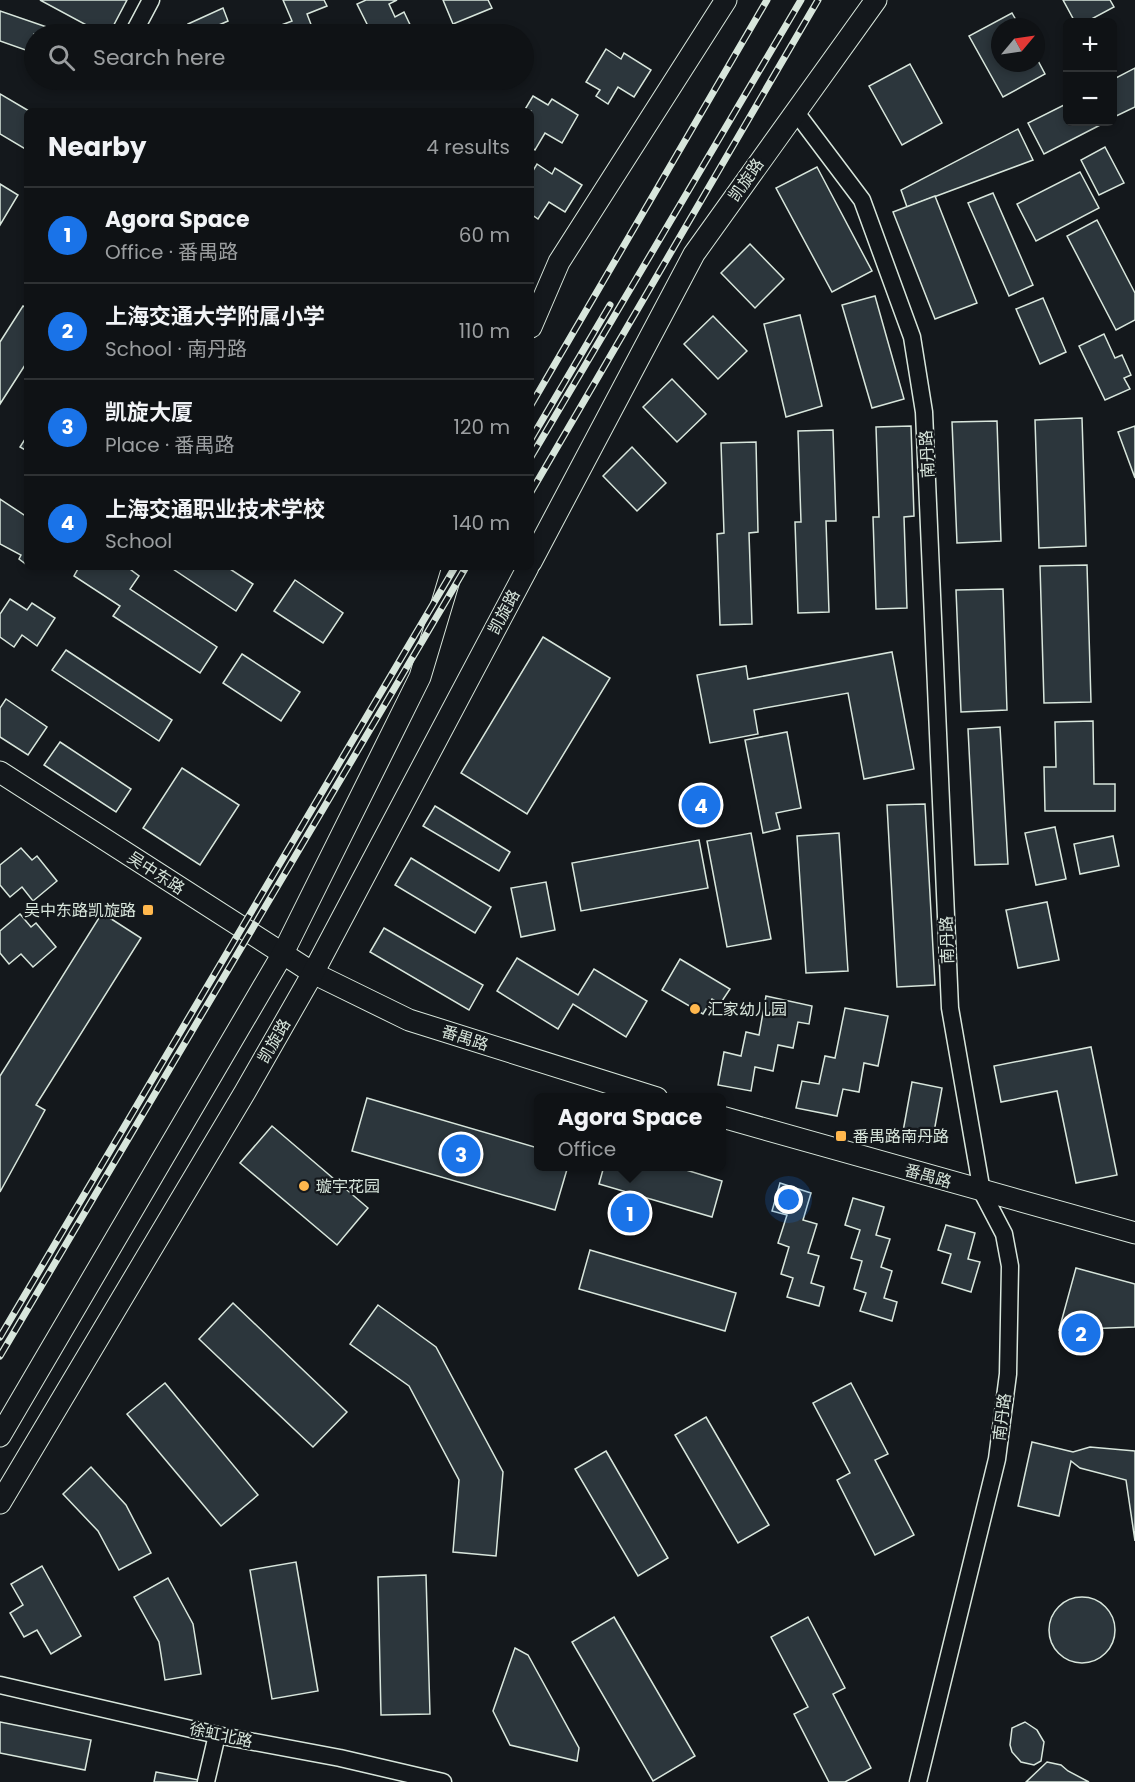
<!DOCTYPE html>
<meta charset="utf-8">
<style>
body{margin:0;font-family:Poppins,"Noto Sans SC",sans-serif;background:#181b1e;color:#f1f3f6}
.controls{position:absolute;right:18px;top:18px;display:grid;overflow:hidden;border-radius:9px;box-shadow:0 3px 9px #0003}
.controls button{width:54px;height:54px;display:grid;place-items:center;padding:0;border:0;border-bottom:2px solid #2f3234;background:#0f1215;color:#f1f3f6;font:30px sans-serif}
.compass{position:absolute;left:991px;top:18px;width:54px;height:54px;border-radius:50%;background:#0f1215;box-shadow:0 3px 9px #0003;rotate:61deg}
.you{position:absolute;left:789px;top:1200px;width:21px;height:21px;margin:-15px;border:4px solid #fff;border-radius:50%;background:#1a73e8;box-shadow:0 0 0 9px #1a73e833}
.badge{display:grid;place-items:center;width:39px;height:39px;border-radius:50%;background:#1a73e8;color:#fff;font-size:20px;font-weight:700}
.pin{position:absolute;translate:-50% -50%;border:3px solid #fff;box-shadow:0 2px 6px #0006}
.popup{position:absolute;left:534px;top:1093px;width:192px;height:78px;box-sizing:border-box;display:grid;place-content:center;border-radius:9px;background:#0f1215;filter:drop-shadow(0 2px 4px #0005);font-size:20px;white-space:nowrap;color:#9b9ea0}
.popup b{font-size:22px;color:#f1f3f6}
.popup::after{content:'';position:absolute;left:50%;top:100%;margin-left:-12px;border:12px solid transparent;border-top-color:#0f1215}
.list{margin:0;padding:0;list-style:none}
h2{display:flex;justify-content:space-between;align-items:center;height:78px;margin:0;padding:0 24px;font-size:26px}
h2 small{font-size:20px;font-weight:400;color:#9b9ea0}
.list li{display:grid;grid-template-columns:39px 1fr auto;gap:18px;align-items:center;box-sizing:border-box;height:96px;padding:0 24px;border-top:2px solid #2f3234}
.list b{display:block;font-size:22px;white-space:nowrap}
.list p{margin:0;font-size:20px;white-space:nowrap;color:#9b9ea0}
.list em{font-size:20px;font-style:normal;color:#9b9ea0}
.icon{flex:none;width:33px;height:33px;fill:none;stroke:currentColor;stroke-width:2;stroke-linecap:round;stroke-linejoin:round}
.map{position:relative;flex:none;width:1135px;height:1782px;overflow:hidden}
.search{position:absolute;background:#0f1215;box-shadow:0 3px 9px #0003;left:24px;top:24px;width:510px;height:66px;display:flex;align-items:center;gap:15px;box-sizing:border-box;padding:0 21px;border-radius:33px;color:#9b9ea0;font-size:22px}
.panel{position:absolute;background:#0f1215;box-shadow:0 3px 9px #0003;left:24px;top:108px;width:510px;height:462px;border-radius:9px}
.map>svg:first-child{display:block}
</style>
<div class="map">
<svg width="1135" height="1782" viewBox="0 0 1135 1782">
<rect width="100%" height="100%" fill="#14181c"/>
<g fill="#2c363c" stroke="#d8e6dc" stroke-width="1.5">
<polygon points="40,0 127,0 109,34 103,34"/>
<polygon points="283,0 324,0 327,6 307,14 312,27 303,31 304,34 274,34 271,29 292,21"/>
<polygon points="366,0 397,0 389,4 395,17 404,12 414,33 372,34 357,4"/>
<polygon points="443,0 488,0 492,8 453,24"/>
<polygon points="1063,0 1110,0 1114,7 1086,22 1075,22"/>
<polygon points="223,8 228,21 219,25 223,34 192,34 188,24"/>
<polygon points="0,11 67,34 34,34 34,53 0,41"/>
<polygon points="1012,13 1020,27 1000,27 1000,63 1036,63 1036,57 1045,74 1003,97 969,36"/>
<polygon points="606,49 621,59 624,53 651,70 634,97 618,87 608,104 596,96 600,90 586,82"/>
<polygon points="910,64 942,123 902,145 869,86"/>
<polygon points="1135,68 1135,107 1112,118 1112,80"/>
<polygon points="0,94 29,111 27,150 0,134"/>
<polygon points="533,96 548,105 552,99 578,115 562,143 545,133 535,150 531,147 531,111 524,111"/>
<polygon points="1068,103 1068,122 1106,122 1044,154 1028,123"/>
<polygon points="1018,129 1033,160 907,207 901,190"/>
<polygon points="1105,147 1124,183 1099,195 1081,160"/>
<polygon points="537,164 552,174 555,168 582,185 565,212 549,202 538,219 531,214 531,174"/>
<polygon points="817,167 872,271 832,292 776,188"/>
<polygon points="1080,172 1099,208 1036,241 1017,204"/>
<polygon points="0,184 18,195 0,225"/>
<polygon points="993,193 1033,285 1009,296 968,203"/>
<polygon points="935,196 977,303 935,319 893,212"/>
<polygon points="1097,220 1135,293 1135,320 1116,330 1067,236"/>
<polygon points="750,244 784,279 755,308 721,273"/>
<polygon points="875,296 904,399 872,408 842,305"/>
<polygon points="1043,298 1066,352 1040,364 1016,309"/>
<polygon points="23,306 27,308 27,362 0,404 0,342"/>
<polygon points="800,315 822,406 786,417 764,324"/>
<polygon points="713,316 747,351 718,379 684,344"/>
<polygon points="1104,334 1115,358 1122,355 1131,375 1124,378 1130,389 1105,400 1079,346"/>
<polygon points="672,379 706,414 677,442 643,407"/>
<polygon points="1082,418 1086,546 1039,548 1035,420"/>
<polygon points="997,421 1001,541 957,543 952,422"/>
<polygon points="911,426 914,516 904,517 907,608 876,609 873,517 879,517 876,427"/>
<polygon points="1135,426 1135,478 1118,432"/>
<polygon points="833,430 836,521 826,521 829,612 798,613 795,522 801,522 798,431"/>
<polygon points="27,436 27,451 20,447"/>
<polygon points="756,442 758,532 749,533 752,624 720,625 717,534 724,533 721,443"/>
<polygon points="632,447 666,483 637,511 603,476"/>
<polygon points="0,499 27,517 27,565 19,559 21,555 0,544"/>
<polygon points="1087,565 1091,702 1044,703 1040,566"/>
<polygon points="79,567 127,567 139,576 130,589 217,647 200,673 113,616 120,606 74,576"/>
<polygon points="170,567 227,567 253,584 236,611"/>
<polygon points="295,580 343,613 323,643 274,611"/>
<polygon points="1003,589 1007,710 961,712 956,590"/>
<polygon points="10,599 27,610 32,603 55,618 37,646 22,635 14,647 0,637 0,614"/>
<polygon points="543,637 610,678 527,814 461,773"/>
<polygon points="66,650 172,720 159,741 52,670"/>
<polygon points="892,652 914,769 864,779 848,693 754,710 758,734 710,743 697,675 746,666 748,679"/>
<polygon points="242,654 300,692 281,721 223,683"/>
<polygon points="6,699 47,727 28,755 0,737 0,708"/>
<polygon points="1093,721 1094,784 1115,784 1115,811 1045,811 1044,767 1056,767 1055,722"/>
<polygon points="1000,727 1008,864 975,865 968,729"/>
<polygon points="787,732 801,808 776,813 780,829 763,833 745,740"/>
<polygon points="60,742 131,789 116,812 44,765"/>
<polygon points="182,768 239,805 200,865 143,828"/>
<polygon points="925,804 935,985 897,987 887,805"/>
<polygon points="435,806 510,852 499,871 423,826"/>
<polygon points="1055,827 1066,879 1036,885 1025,833"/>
<polygon points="751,833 771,939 727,947 707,841"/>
<polygon points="839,833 848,971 806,973 797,836"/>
<polygon points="1113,836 1119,866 1080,874 1074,844"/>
<polygon points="699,840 708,888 581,911 572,863"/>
<polygon points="21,848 32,860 37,856 57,881 33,901 22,887 10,897 0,885 0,865"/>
<polygon points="411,858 491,907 475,933 395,885"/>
<polygon points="546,882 555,930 521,937 511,888"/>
<polygon points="1047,902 1059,960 1018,968 1006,910"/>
<polygon points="102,913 141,938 36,1105 45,1110 0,1192 0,1076"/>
<polygon points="20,914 31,927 36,923 56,947 33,967 21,954 9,964 0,953 0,931"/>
<polygon points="384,928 483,985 469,1010 370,952"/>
<polygon points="517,958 578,995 594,969 647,1001 626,1037 573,1004 558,1029 497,991"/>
<polygon points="680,959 730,989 720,1004 712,999 703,1014 662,990"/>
<polygon points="766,996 812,1006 809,1024 798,1022 793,1048 778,1045 773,1071 755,1067 751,1091 718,1085 724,1052 741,1056 746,1032 759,1035"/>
<polygon points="845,1008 888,1016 878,1066 864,1063 859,1092 843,1089 837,1116 796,1108 802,1081 819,1084 825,1056 835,1058"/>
<polygon points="1091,1047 1117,1175 1076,1183 1057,1091 1001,1102 994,1066"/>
<polygon points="912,1082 942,1088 932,1143 902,1137"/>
<polygon points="367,1098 538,1148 538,1166 568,1166 555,1210 352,1151"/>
<polygon points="272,1126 368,1208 337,1245 240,1163"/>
<polygon points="604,1166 673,1166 722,1181 712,1217 599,1184"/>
<polygon points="780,1183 811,1193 803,1220 817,1224 808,1253 819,1256 811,1283 824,1287 819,1306 787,1297 793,1278 781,1274 789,1247 778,1243 787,1215 772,1211"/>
<polygon points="853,1198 884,1207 876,1235 890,1239 881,1267 892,1271 884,1298 897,1302 892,1321 860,1311 866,1293 854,1289 862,1261 851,1258 860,1230 845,1225"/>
<polygon points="946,1225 975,1233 968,1259 980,1262 971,1292 942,1283 951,1254 938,1250"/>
<polygon points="590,1250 736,1293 725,1331 579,1289"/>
<polygon points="1076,1268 1135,1284 1135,1327 1059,1330"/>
<polygon points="233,1303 347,1412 313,1447 199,1339"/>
<polygon points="378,1305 436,1347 503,1472 496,1556 453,1552 459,1480 409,1386 350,1344"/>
<polygon points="165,1383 258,1495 221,1526 127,1414"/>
<polygon points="851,1383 888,1454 875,1460 914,1535 875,1555 837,1480 850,1473 813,1403"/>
<polygon points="706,1417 769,1525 738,1543 675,1435"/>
<polygon points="1032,1442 1073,1452 1090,1447 1135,1451 1135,1541 1126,1480 1080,1468 1071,1461 1059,1516 1018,1506"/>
<polygon points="606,1451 668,1558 638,1576 575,1469"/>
<polygon points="91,1467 126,1505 151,1553 119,1570 98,1531 63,1494"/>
<polygon points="296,1562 318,1691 272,1699 250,1570"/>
<polygon points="42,1566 81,1636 51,1654 37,1630 24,1637 10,1613 23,1605 11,1584"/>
<polygon points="426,1575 430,1714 381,1715 378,1577"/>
<polygon points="168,1578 193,1624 201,1674 165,1680 159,1642 134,1597"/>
<circle cx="1082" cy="1630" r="33"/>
<polygon points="614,1617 695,1756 653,1781 572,1642"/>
<polygon points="808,1617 845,1688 833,1694 871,1768 845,1782 829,1782 794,1714 808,1707 771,1637"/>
<polygon points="515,1648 528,1655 579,1748 577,1761 510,1745 493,1711"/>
<polygon points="0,1722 91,1740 85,1770 0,1753"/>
<polygon points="1025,1722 1037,1730 1044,1742 1041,1761 1034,1765 1021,1762 1012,1752 1010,1745 1012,1728"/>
<polygon points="1047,1762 1061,1765 1068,1771 1089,1782 1026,1782"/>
<polygon points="156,1772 199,1780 198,1782 154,1782"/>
</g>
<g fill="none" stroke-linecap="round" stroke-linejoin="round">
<g stroke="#d8e6dc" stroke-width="19">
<g id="minor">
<polyline points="133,34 151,0"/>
<polyline points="795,111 862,200 912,337 924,412 950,1008 982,1192 1004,1234 1010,1266 1008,1374 997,1459 918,1782"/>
<polyline points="0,1685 217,1735 340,1758 443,1782"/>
<polyline points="206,1782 217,1735"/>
</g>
</g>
<g stroke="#d8e6dc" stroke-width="23">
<g id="tertiary">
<polyline points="531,327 559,262 726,0"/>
<polyline points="531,562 694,254 876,0"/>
<polyline points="0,772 313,973 409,1020 657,1098"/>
<polyline points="722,1117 1135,1233"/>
<polyline points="0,1436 282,955 420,677 453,567"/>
<polyline points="0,1503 245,1092 313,973 528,567"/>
</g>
</g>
<use href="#minor" stroke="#14181c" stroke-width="16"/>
<use href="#tertiary" stroke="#14181c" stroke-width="21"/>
<g stroke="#d8e6dc" stroke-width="7">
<g id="rail">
<polyline points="531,405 767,0"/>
<polyline points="531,439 610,305"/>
<polyline points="531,457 801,0"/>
<polyline points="531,492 818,0"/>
<polyline points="0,1337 455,567"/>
<polyline points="0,1356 466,567"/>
</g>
</g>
<use href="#rail" stroke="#14181c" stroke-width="4.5" stroke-dasharray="14" stroke-linecap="butt"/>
</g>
<g fill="#ffb74d" stroke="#14181c" stroke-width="2">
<rect x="142" y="904" width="12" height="12" rx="3"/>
<circle cx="695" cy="1009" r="6"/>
<rect x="835" y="1130" width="12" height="12" rx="3"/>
<circle cx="304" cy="1186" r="6"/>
</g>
<g text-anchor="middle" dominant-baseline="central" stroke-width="4.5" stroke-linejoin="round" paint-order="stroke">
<g font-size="16" fill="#d8e6dc" stroke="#14181c">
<text transform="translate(746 180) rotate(-55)">凯旋路</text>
<text transform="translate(927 454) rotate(-93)">南丹路</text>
<text transform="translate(504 612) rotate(-62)">凯旋路</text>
<text transform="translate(156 873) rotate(33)">吴中东路</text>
<text transform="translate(947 940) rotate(-92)">南丹路</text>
<text transform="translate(465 1038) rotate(18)">番禺路</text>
<text transform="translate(274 1041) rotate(-60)">凯旋路</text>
<text transform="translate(928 1176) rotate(16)">番禺路</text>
<text transform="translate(1002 1417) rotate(-83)">南丹路</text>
<text transform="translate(221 1735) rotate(12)">徐虹北路</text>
</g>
<g font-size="16" fill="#d8e6dc" stroke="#14181c" text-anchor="start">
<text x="136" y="910" text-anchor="end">吴中东路凯旋路</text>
<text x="707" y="1009">汇家幼儿园</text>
<text x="853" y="1136">番禺路南丹路</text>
<text x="316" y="1186">璇宇花园</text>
</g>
</g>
</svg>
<div class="controls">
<button>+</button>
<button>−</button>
</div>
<svg class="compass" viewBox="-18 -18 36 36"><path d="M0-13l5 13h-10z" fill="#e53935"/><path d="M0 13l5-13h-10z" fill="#9b9ea0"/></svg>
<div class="you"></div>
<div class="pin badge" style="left:630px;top:1213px">1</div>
<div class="popup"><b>Agora Space</b>Office</div>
<div class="pin badge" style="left:1081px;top:1333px">2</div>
<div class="pin badge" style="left:461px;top:1154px">3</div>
<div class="pin badge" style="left:701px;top:805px">4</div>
<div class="search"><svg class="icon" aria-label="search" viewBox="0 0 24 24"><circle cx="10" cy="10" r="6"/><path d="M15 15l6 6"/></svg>Search here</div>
<section class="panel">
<h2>Nearby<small>4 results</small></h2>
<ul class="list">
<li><span class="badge">1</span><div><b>Agora Space</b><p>Office · 番禺路</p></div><em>60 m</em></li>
<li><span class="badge">2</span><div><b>上海交通大学附属小学</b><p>School · 南丹路</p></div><em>110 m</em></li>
<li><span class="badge">3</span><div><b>凯旋大厦</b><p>Place · 番禺路</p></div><em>120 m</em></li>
<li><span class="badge">4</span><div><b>上海交通职业技术学校</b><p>School</p></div><em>140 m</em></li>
</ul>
</section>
</div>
